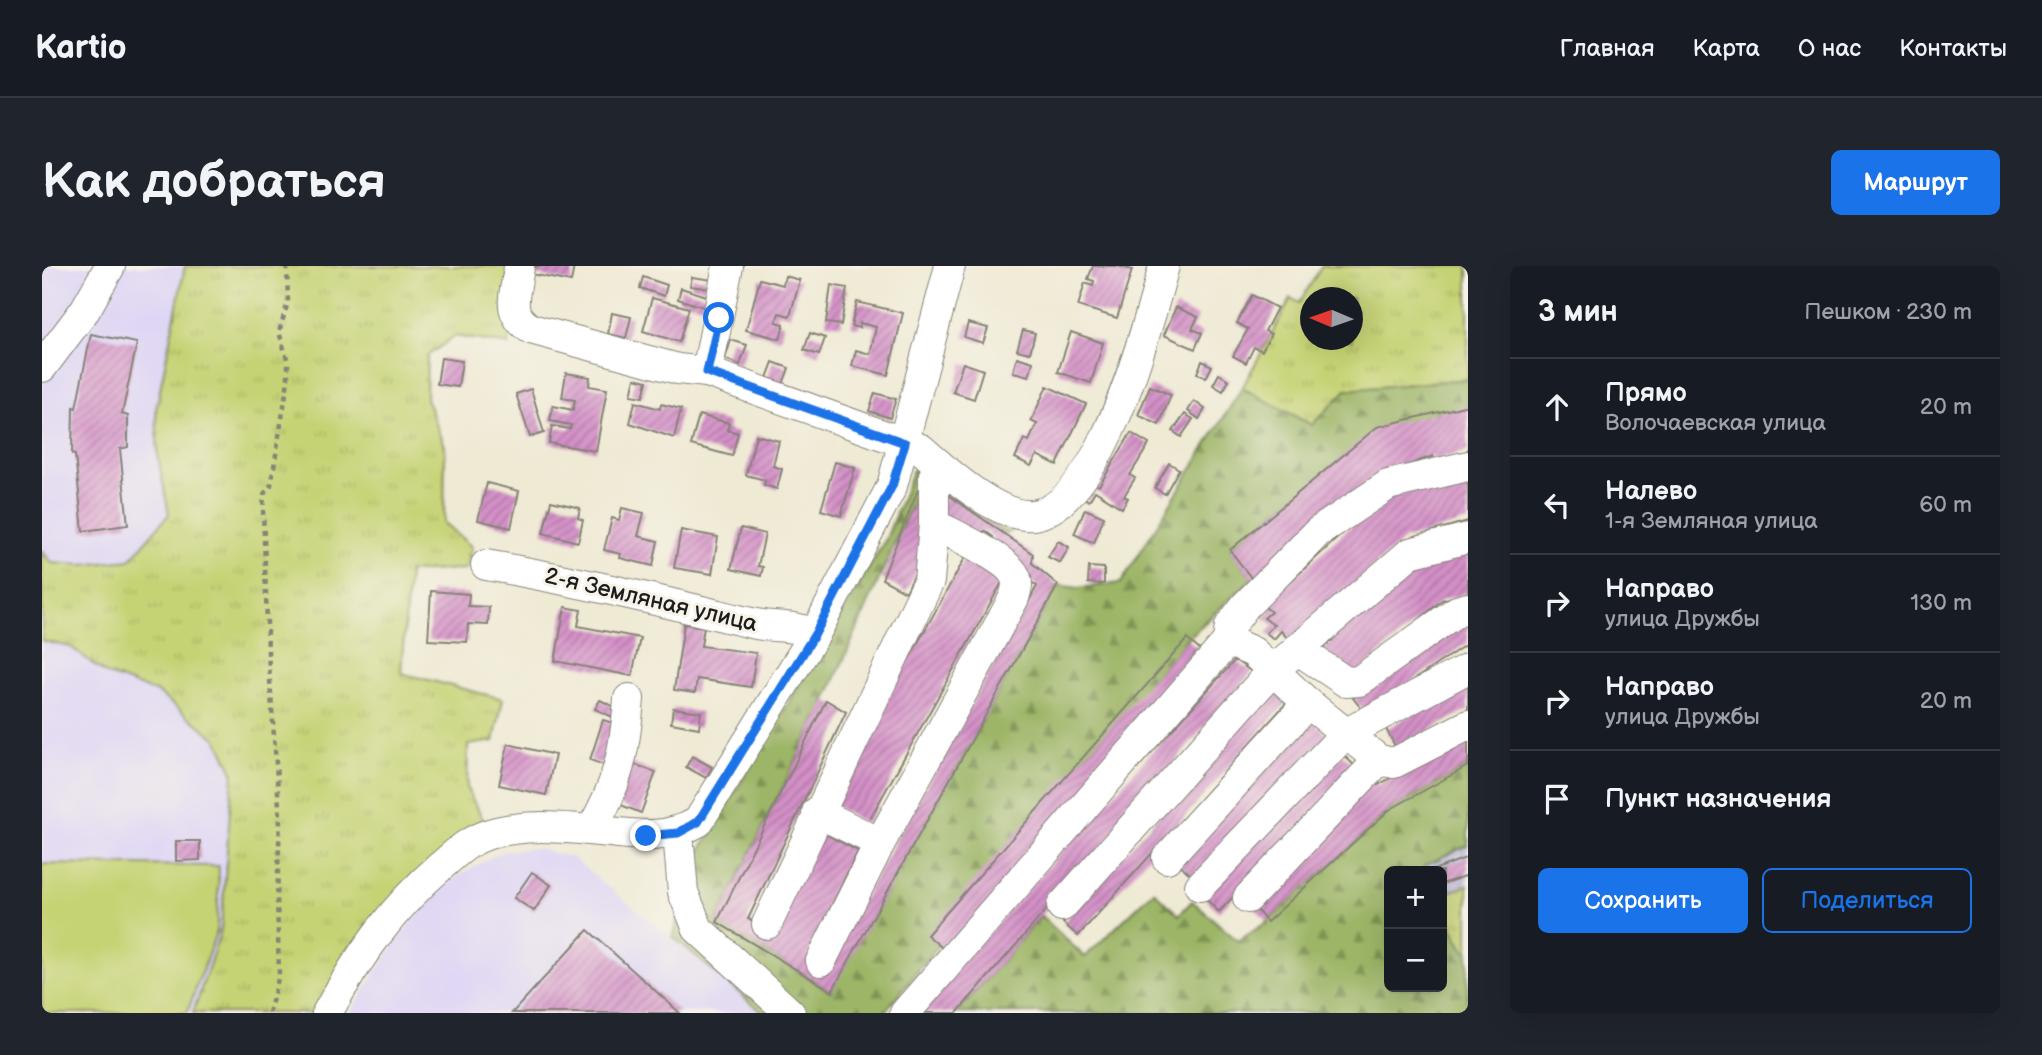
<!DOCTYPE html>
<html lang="ru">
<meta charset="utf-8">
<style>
body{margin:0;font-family:"Balsamiq Sans",sans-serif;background:#20242c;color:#f1f3f6}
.controls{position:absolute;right:21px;bottom:21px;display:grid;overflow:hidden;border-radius:10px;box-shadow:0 7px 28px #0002}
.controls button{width:63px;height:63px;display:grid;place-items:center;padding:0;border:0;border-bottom:2px solid #363941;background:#171b24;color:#f1f3f6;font:35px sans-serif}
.compass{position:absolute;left:1258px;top:21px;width:63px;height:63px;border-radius:50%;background:#171b24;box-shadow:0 7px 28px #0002;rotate:272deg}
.stop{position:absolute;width:21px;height:21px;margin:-16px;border:5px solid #1a73e8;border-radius:50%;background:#fff}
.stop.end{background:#1a73e8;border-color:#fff;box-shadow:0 2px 7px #0008}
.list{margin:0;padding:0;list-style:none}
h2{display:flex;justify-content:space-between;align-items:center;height:91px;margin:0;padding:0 28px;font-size:30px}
h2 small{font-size:23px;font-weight:400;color:#9ea1a6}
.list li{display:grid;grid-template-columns:46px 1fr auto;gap:21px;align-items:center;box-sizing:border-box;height:98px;padding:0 28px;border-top:2px solid #363941}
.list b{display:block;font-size:26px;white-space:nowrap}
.list p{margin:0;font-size:23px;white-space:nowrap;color:#9ea1a6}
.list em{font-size:23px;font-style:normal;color:#9ea1a6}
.actions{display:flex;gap:14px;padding:21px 28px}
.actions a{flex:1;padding:16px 0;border:2px solid #1a73e8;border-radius:10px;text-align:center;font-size:24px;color:#1a73e8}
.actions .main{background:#1a73e8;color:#fff}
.icon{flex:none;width:38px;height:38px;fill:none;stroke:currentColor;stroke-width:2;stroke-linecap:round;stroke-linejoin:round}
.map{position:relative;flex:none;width:1426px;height:747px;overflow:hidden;border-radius:10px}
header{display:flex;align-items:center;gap:42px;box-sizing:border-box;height:98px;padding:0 35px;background:#171b24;border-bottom:2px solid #363941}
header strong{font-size:33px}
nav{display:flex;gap:38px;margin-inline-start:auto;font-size:24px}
.intro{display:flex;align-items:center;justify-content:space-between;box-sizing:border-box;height:168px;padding:0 42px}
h1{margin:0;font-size:49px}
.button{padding:18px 32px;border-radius:10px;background:#1a73e8;color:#fff;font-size:24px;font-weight:700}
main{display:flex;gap:42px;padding:0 42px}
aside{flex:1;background:#171b24;border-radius:10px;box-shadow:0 7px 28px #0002}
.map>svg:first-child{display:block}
</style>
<header>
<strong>Kartio</strong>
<nav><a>Главная</a><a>Карта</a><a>О нас</a><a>Контакты</a></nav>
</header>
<div class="intro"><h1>Как добраться</h1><a class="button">Маршрут</a></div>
<main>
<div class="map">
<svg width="1426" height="747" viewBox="0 0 1426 747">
<defs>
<pattern id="industrial-grid" width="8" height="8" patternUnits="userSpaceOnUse" patternTransform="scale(1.75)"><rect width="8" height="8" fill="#c3c1db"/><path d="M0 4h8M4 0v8" fill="none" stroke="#a7a5bb"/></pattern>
<pattern id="grass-tufts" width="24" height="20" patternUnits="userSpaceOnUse" patternTransform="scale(1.75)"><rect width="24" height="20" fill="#c6d374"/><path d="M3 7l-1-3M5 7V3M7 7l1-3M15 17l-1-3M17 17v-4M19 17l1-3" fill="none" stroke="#aab564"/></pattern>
<pattern id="forest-firs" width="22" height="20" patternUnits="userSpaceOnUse" patternTransform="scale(1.75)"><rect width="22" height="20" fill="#9cb566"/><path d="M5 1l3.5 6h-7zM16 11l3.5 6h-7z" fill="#7e9253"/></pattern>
<pattern id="building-hatch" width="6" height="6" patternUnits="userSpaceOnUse" patternTransform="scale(1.75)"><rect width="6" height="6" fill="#d490c7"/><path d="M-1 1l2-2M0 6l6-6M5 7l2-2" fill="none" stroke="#ab75a1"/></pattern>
</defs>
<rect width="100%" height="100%" fill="#f7f3e8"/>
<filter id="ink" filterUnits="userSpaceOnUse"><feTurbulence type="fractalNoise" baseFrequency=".0143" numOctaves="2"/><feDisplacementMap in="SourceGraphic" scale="14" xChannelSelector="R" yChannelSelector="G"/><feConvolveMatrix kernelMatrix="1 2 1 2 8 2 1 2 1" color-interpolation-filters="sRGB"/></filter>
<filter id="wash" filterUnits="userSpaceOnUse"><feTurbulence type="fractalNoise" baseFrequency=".00686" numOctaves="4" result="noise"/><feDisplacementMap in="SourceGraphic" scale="28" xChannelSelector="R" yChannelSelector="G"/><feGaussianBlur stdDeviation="1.57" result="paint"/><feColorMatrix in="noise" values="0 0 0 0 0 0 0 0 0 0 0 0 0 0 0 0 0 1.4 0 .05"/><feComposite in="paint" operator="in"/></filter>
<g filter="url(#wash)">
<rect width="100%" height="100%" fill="#efead4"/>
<g fill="#ded5f5">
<polygon points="0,0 59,0 0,87"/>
<polygon points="78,0 143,0 114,143 116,191 127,248 88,294 40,299 9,297 0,285 0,125 4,109"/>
<polygon points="0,375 29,381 64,408 116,427 175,473 191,506 179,664 151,747 0,747"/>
<polygon points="495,582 531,592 721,747 308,747 352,678 382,642 416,610 458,586"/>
</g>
<polygon fill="url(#industrial-grid)" points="1426,579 1426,619 1400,629 1400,605 1385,605 1383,599"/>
<g fill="url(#grass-tufts)" stroke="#717848" stroke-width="2" fill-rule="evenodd">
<polygon points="143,0 467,0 467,79 413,70 385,90 384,132 403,180 402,257 430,281 424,303 367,306 359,407 461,433 452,475 426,479 425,523 443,557 275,747 151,747 179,664 191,506 175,473 116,427 64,408 29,381 0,375 0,285 10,297 40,299 88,294 127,248 116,191 114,143"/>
<path d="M1280,0H1426V113L1305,124L1270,159L1200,122L1249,32L1257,37ZM1268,32H1310V74H1268Z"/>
<polygon points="1426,619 1426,685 1423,685 1400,644 1400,629"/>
</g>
<g fill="url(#forest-firs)" stroke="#5c6841" stroke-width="2">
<polygon points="1426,113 1426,139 1303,190 1188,283 1210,313 1145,373 842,747 721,747 631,671 649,600 844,273 871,204 879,202 985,257 963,268 905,229 876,224 784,434 675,655 789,725 1016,319 1036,322 1079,317 1200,122 1270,159 1304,124"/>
<polygon points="1426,500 1426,579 1383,599 1385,605 1347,605 1347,721 1400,721 1400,644 1423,685 1426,685 1425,747 915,747 999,650 1043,691 1112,625 1137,649 1150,635 1196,675 1225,656 1347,544"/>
</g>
<polygon fill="#c6d374" stroke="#717848" stroke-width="2" points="0,598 177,600 175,664 145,747 0,747"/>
<g id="blocks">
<g fill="url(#building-hatch)">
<polygon points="491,0 532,0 529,16 489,8"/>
<polygon points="1051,0 1076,0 1090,4 1075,52 1036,40 1043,17 1051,20 1052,15 1046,13"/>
<polygon points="743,10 758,14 748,50 737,47 734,56 742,58 738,73 704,64 718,13 741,19"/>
<polygon points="601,11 625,19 622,30 598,22"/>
<polygon points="650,11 671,14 669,23 648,20"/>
<polygon points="789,19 805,22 799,59 784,57"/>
<polygon points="639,22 668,31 665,42 636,33"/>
<polygon points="1210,29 1235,42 1223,65 1229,68 1220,85 1212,81 1204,97 1191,90 1206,63 1195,57"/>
<polygon points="610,32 647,42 637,76 601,65"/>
<polygon points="815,36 861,47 846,109 810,100 814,84 828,88 834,61 818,57 817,62 809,60"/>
<polygon points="1134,41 1156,51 1150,63 1160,67 1153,83 1122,69"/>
<polygon points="570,47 589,51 584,72 566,68"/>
<polygon points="926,57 946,62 941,77 922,71"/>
<polygon points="981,64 993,67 988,87 975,84"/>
<polygon points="1029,66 1061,77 1049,117 1016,106"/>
<polygon points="768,67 783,72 777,89 762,84"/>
<polygon points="49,68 95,77 80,148 86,150 86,181 78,183 86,259 41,265 33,189 30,188 31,141 34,142"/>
<polygon points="689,74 705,79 698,99 683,93"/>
<polygon points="975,91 991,96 987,110 971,106"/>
<polygon points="399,92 420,95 416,121 395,118"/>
<polygon points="1160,95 1170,100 1164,112 1155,107"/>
<polygon points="731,96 747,102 741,118 725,112"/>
<polygon points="921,97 941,104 932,133 911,126"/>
<polygon points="524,107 548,111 547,120 565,123 554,185 507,177 510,160 528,163 529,159 508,155 511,140 531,144 533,134 520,132"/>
<polygon points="1177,108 1187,114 1181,125 1171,119"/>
<polygon points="593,112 605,115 601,131 589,129"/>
<polygon points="1005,120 1044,138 1015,199 995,189 989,200 973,192 982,173 987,175 995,158 989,155"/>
<polygon points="1108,120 1129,129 1117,159 1096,149"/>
<polygon points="489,123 502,167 488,171 474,128"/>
<polygon points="833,127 854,133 848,152 827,145"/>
<polygon points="1152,135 1163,143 1157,153 1146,145"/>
<polygon points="593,136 618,143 619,138 639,143 632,172 588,157"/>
<polygon points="1426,139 1426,185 1392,194 1391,190 1349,205 1210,313 1188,284 1335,161"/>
<polygon points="1143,148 1151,153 1139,171 1131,165"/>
<polygon points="657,149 687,157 685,164 696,167 690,190 649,179"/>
<polygon points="1089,167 1107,178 1088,209 1093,212 1082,230 1086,232 1080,242 1053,225 1047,235 1039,230 1048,215 1057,220"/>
<polygon points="714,169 737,175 731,200 740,203 735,223 722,219 723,214 704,209"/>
<polygon points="793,196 813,202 799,250 779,244"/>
<polygon points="1127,197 1137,203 1123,228 1113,222"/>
<polygon points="1426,210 1426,255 1363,273 1248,375 1239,365 1232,373 1224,367 1232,359 1222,352 1229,346 1222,340 1329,241 1349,230"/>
<polygon points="445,217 477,225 469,262 436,254"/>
<polygon points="876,224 884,234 878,298 864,326 840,313"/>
<polygon points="905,228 991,288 990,297 1016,319 790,725 675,656 784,434 804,446 706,653 729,665 778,565 816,585 766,689 784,700 995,320 975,307 950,282 951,271 943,265 933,270 895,245"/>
<polygon points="509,235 538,242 536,252 541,254 536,276 501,267"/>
<polygon points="580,242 602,247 596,270 616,275 611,300 578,292 579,288 562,284 570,252 577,254"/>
<polygon points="1043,243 1062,251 1052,277 1032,268"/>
<polygon points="699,262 723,268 716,300 721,301 719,310 689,303"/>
<polygon points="639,264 676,271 670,308 632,302"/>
<polygon points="1016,275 1027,281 1018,297 1006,291"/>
<polygon points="1426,281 1426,327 1400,334 1312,410 1294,402 1282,382 1372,296"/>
<polygon points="924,290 963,311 825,558 787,537"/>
<polygon points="1047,301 1062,302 1062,318 1046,317"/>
<polygon points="389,325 427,328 426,340 447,341 446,359 426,358 425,376 386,374"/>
<polygon points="523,341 539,344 536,360 598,372 590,410 513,395"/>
<polygon points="1426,354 1426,377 1323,447 1311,432 1413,358"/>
<polygon points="642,358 662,361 659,380 714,387 709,421 655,413 653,427 632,424"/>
<polygon points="1145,373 1165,390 905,686 885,669"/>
<polygon points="1193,394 1210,406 915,747 874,747"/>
<polygon points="1426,417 1426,444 1354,482 1344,463"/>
<polygon points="1232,421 1247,434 1036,670 1021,657"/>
<polygon points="558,434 579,444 575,453 553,443"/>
<polygon points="631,442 659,446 657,462 629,457"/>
<polygon points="1267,451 1285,468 1152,612 1134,595"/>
<polygon points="561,454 578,459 564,500 548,494"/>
<polygon points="1426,469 1426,500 1347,544 1225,656 1211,640 1331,514 1336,519"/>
<polygon points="466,478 513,489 504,529 457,519"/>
<polygon points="1296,484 1313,500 1177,646 1161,630"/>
<polygon points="650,490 670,501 664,512 644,501"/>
<polygon points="586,496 614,506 599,547 571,536"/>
<polygon points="134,575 158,575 158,594 134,595"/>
<polygon points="1426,591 1426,609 1400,618 1400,605 1389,605"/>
<polygon points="490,606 509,619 492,645 472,632"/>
<polygon points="546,664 638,747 470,747"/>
</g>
</g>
</g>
<g filter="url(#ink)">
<use href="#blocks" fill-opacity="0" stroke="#868378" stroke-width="2"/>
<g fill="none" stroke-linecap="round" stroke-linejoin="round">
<g stroke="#868378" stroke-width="32">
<g id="minor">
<path d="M477,0C474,29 462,46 489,63L636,103L665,106L863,177L879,183C904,205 956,253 991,249C1060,240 1106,59 1122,0"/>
<polyline points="0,101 43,44 68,0"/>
<polyline points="665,106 686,0"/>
<polyline points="1426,200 1346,219 1276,266 1203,340 1188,360 1186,375 1211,386 1266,437 1337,494 1352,497 1426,459"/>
<path d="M444,299C532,314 618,335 705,356C731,363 746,357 773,368"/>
<polyline points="1255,383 1304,416 1317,415 1415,345 1426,342"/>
<polyline points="775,546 838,577"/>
<path d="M549,564C576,520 583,483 587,433"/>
<polyline points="636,567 641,626 656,663 748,747"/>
<polyline points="1125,592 1266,437"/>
<polyline points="1158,620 1303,468 1426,402"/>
<polyline points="1206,632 1337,494"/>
<polyline points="1020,640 1230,405 1368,287 1426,272"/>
<polyline points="725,658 887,315 892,258 892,210 896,198"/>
<path d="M779,695L838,577L972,332C974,325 977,318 973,310C966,293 910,268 892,258"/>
<path d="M285,747C316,691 350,642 399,600C414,587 427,574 447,568C480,558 513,561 547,564C588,567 619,577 656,556L773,368L850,220L908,0"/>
<polyline points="863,747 1186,375"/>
</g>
</g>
<polyline stroke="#868378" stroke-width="4.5" stroke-dasharray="5 5" stroke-linecap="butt" points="227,747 237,709 235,631 238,554 226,386 221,243 222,228 229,219 246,115 246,96 237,66 246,36 245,0"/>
<use href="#minor" stroke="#fff" stroke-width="30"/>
</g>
</g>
<g fill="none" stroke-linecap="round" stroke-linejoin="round" filter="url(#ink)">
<polyline stroke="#1a73e8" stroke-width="9" points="604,570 636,567 656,556 773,368 850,220 863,177 665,106 677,52"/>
</g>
<g text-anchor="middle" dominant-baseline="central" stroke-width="6" stroke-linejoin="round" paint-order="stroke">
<g font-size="23" fill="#1c1c1c" stroke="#f7f3e8">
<text transform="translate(609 334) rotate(13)">2-я Земляная улица</text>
</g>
</g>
</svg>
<div class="controls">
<button>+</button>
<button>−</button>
</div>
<svg class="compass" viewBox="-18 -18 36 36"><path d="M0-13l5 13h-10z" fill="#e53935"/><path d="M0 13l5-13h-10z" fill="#9ea1a6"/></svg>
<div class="stop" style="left:677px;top:52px"></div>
<div class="stop end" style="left:604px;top:570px"></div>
</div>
<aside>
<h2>3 мин<small>Пешком · 230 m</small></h2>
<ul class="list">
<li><svg class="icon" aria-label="ahead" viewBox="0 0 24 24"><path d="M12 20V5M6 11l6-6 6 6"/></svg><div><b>Прямо</b><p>Волочаевская улица</p></div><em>20 m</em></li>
<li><svg class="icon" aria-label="left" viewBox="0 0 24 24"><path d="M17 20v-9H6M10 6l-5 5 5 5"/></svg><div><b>Налево</b><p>1-я Земляная улица</p></div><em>60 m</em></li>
<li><svg class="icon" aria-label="right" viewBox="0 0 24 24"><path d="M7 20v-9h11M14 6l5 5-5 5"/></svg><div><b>Направо</b><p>улица Дружбы</p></div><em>130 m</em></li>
<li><svg class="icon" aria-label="right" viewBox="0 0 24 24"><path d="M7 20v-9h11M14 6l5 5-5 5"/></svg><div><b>Направо</b><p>улица Дружбы</p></div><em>20 m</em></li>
<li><svg class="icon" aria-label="arrive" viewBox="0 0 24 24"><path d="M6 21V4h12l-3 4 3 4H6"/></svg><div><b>Пункт назначения</b></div></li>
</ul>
<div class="actions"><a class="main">Сохранить</a><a>Поделиться</a></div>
</aside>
</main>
